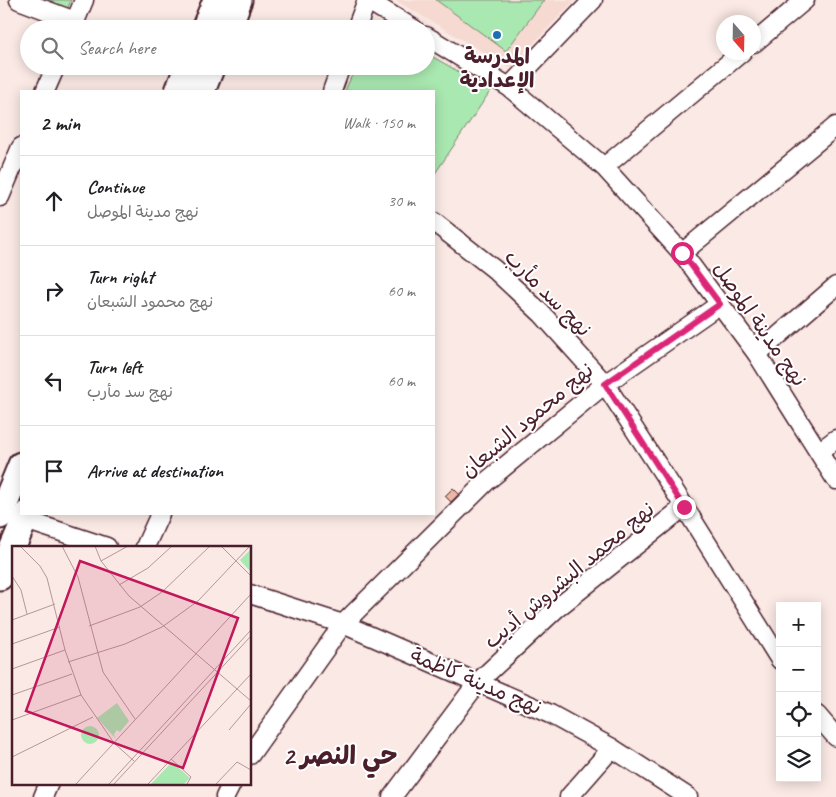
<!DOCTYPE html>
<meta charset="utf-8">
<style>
body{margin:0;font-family:Caveat,"Playpen Sans Arabic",sans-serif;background:#f6f6f6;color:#202124}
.controls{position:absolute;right:15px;bottom:15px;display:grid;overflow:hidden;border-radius:0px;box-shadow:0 2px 12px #0003}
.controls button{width:45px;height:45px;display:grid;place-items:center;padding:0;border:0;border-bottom:1px solid #e0e0e0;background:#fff;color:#202124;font:25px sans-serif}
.compass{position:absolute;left:716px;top:15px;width:45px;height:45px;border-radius:50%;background:#fff;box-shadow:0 2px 12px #0003;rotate:160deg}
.stop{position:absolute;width:15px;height:15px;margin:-11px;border:4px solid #db2777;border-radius:50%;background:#fff}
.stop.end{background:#db2777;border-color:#fff;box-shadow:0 1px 5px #0008}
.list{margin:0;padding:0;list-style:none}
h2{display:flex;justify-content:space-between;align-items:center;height:65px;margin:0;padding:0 20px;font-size:21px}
h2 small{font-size:16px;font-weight:400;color:#757577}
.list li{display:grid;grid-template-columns:32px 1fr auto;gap:15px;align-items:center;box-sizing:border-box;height:90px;padding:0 20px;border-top:1px solid #e0e0e0}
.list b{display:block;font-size:19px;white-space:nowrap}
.list p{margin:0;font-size:16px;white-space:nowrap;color:#757577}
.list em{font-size:16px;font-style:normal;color:#757577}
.icon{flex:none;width:28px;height:28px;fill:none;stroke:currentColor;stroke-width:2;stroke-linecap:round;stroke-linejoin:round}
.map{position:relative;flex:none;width:836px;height:797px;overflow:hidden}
.search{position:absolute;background:#fff;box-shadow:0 2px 12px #0003;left:20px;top:20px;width:415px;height:55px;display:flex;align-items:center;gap:12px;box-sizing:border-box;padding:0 18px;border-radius:28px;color:#757577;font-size:19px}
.panel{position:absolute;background:#fff;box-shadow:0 2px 12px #0003;left:20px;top:90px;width:415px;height:425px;border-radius:0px}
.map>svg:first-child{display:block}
</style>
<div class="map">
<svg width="836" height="797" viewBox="0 0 836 797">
<rect width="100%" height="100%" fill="#fae9e4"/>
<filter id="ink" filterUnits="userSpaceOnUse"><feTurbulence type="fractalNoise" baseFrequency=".02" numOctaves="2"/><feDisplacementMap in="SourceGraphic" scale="10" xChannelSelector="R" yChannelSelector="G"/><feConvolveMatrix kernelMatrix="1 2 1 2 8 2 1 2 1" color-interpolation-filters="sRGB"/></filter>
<g filter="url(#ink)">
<polygon fill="#f6dad1" points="395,0 575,0 510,68"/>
<g fill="#a9e8b0" stroke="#7a846e">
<polygon points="37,0 71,0 66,12"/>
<polygon points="436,0 544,0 506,51"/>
<polygon points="426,53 491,90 434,175 434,91 345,91 356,66 374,69 376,66 426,66"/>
</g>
<polygon fill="#eeb6a4" stroke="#4a1f2b" points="453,488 459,494 451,502 445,496"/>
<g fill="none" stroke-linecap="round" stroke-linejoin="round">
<g stroke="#4a1f2b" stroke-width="21">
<g id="street">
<polyline points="19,0 75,21"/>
<polyline points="367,0 414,29"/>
<polyline points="72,29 84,0"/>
<polyline points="356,29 367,0"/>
<polyline points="426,36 509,87 604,167 682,253 757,354 836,480"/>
<polyline points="754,43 805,0"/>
<polyline points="509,87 593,0"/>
<polyline points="45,91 56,66"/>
<polyline points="332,91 341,66"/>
<polyline points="604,167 742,52"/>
<polyline points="0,197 21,147"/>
<polyline points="434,222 494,269 542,314 605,384 677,495 780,660"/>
<polyline points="682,253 836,126"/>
<polyline points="757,354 836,286"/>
<polyline points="819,452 836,439"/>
<polyline points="25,520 107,547"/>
<polyline points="145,547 160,514"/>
<polyline points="250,594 343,624 550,714 612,748 688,797"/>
<polyline points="817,715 836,737"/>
<polyline points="250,755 343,624 487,481 605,384 720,304"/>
<polyline points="43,797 49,783"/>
<polyline points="225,797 232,783"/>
<polyline points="392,797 478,682 556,609 684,507"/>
<polyline points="569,797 612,748"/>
</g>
</g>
<g stroke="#4a1f2b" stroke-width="29">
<g id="secondary">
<polyline points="204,29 216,0"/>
<polyline points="228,29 239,0"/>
<polyline points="178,91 188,66"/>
<polyline points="202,91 212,66"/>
<polyline points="0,516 21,465"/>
<polyline points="0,577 27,514"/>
</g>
</g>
<use href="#street" stroke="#fff" stroke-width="18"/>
<use href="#secondary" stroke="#fff" stroke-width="25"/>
</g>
</g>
<g fill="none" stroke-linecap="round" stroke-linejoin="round" filter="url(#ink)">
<polyline stroke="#db2777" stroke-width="6" points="682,253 720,304 605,384 684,507"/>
</g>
<circle fill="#1f6fb2" stroke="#fff" stroke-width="2" cx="497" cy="35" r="5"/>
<g text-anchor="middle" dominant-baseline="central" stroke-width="4" stroke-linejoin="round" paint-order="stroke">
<g font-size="21" font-weight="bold" fill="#4a1f2b" stroke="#fff">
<text x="497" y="56">المدرسة<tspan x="497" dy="24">الإعدادية</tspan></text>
</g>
<g font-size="21" fill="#4a1f2b" stroke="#fff">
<text transform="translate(548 293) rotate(45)">نهج سد مأرب</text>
<text transform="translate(760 324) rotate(55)">نهج مدينة الموصل</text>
<text transform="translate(527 420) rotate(-40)">نهج محمود الشبعان</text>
<text transform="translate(569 575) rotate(-40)">نهج محمد البشروش أديب</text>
<text transform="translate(476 681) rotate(23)">نهج مدينة كاظمة</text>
</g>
<g font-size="26" font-weight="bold" fill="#4a1f2b" stroke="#fff">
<text x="340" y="755">حي النصر 2</text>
</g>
</g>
<g transform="translate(12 546)">
<rect width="239" height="239" fill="#fae9e4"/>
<path d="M239,3V26L228,14ZM105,157L117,175L108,186L105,184L102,188L103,192L85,172ZM69 189a9 9 0 1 1 18 0a9 9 0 1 1-18 0ZM160,216L178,232L172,238H139Z" fill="#a9e8b0"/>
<path fill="none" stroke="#b4989a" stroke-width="1" d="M8,0L28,20L35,32L53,104L69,149L102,197L122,215M50,0L66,31L91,126L123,173M83,0L89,15L117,50L239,155M209,0L239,30M89,15L116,0M0,30L9,44L15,68M107,39L136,22L160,0M0,74L43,58M77,80L128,61L150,46L198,0M0,98L48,81M56,116L113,98L150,81L186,55L238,0M0,123L53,104M0,149L60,128M0,174L69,149M217,184L239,158M0,211L81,171M159,213L179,231L175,238M64,238L239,48M97,238L239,84M102,238L239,90M136,238L239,128M204,238L225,216L239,224"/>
<path fill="#c2185b" fill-opacity="0.15" stroke="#c2185b" stroke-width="2.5" d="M68,15L226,72L171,222L14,165Z"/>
<rect width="239" height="239" fill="none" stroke="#4a1f2b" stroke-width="2.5"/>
</g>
</svg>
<div class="controls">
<button>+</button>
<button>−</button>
<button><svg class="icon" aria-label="locate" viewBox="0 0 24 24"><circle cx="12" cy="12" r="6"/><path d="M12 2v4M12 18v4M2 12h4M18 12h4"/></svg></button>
<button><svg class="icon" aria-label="layers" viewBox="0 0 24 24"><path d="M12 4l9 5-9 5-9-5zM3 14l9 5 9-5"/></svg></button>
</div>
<svg class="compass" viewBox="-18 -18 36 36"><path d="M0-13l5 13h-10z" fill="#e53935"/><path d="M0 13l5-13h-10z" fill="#757577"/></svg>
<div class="stop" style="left:682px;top:253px"></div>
<div class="stop end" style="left:684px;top:507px"></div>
<div class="search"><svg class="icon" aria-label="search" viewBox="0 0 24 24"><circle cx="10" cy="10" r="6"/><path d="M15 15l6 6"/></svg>Search here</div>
<section class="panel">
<h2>2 min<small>Walk · 150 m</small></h2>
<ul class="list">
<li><svg class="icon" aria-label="ahead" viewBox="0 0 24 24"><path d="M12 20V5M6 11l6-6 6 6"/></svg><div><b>Continue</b><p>نهج مدينة الموصل</p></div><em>30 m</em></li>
<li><svg class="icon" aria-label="right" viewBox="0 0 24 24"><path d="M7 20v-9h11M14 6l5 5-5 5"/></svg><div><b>Turn right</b><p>نهج محمود الشبعان</p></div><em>60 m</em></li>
<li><svg class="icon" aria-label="left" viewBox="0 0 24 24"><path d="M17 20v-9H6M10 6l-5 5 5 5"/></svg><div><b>Turn left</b><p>نهج سد مأرب</p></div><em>60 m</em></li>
<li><svg class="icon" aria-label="arrive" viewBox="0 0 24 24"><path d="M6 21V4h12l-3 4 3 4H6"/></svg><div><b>Arrive at destination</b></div></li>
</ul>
</section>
</div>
